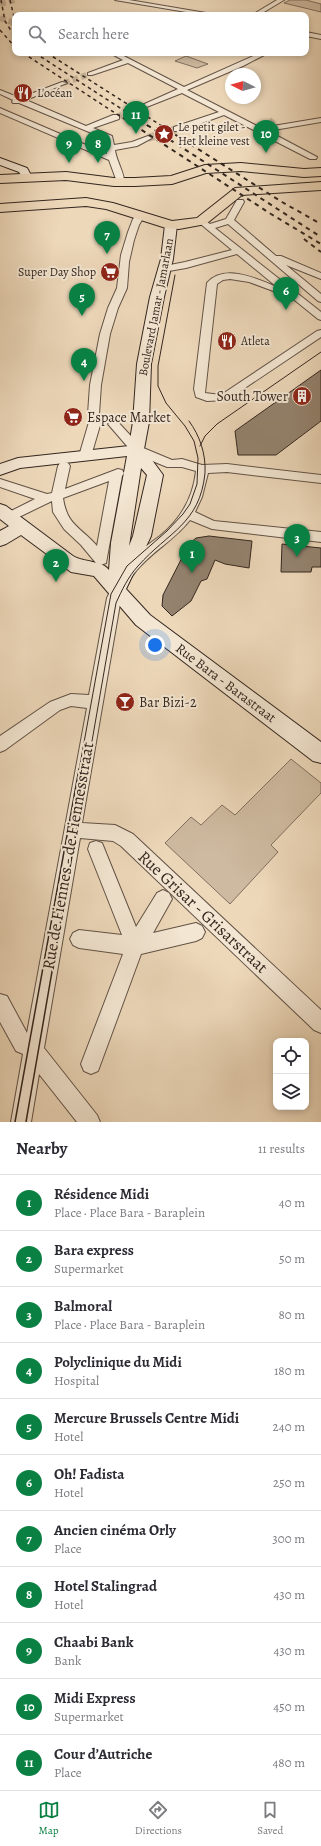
<!DOCTYPE html>
<meta charset="utf-8">
<style>
body{margin:0;font-family:Alegreya,serif;background:#f7f7f7;color:#2b2b33}
.controls{position:absolute;right:12px;bottom:12px;display:grid;overflow:hidden;border-radius:8px;box-shadow:0 2px 6px #0003}
.controls button{width:36px;height:36px;display:grid;place-items:center;padding:0;border:0;border-bottom:1px solid #e1e1e2;background:#fff;color:#2b2b33;font:20px sans-serif}
.compass{position:absolute;left:225px;top:68px;width:36px;height:36px;border-radius:50%;background:#fff;box-shadow:0 2px 6px #0003;rotate:275deg}
.you{position:absolute;left:155px;top:645px;width:14px;height:14px;margin:-10px;border:3px solid #fff;border-radius:50%;background:#1a73e8;box-shadow:0 0 0 6px #1a73e833}
.badge{display:grid;place-items:center;width:26px;height:26px;border-radius:50%;background:#0b8043;color:#fff;font-size:13px;font-weight:700}
.pin{position:absolute;translate:-50% -33px;filter:drop-shadow(0 1px 2px #0008)}
.pin::after{content:'';position:absolute;top:21px;width:14px;height:12px;background:inherit;clip-path:polygon(0 0,100% 0,50% 100%)}
.list{margin:0;padding:0;list-style:none}
h2{display:flex;justify-content:space-between;align-items:center;height:52px;margin:0;padding:0 16px;font-size:17px}
h2 small{font-size:13px;font-weight:400;color:#7c7c81}
.list li{display:grid;grid-template-columns:26px 1fr auto;gap:12px;align-items:center;box-sizing:border-box;height:56px;padding:0 16px;border-top:1px solid #e1e1e2}
.list b{display:block;font-size:15px;white-space:nowrap}
.list p{margin:0;font-size:13px;white-space:nowrap;color:#7c7c81}
.list em{font-size:13px;font-style:normal;color:#7c7c81}
.icon{flex:none;width:22px;height:22px;fill:none;stroke:currentColor;stroke-width:2;stroke-linecap:round;stroke-linejoin:round}
.map{position:relative;flex:none;width:321px;height:1122px;overflow:hidden}
.search{position:absolute;background:#fff;box-shadow:0 2px 6px #0003;left:12px;right:12px;top:12px;height:44px;display:flex;align-items:center;gap:10px;box-sizing:border-box;padding:0 14px;border-radius:8px;color:#7c7c81;font-size:15px}
.sheet{height:668px;background:#fff}
nav{display:flex;justify-content:space-around;align-items:center;box-sizing:border-box;height:56px;border-top:1px solid #e1e1e2;background:#fff;font-size:11px;color:#7c7c81}
nav a{display:grid;justify-items:center;gap:2px}
nav .on{color:#0b8043}
.map>svg:first-child{display:block}
</style>
<div class="map">
<svg width="321" height="1122" viewBox="0 0 321 1122">
<rect width="100%" height="100%" fill="#edd8ba"/>
<filter id="stains"><feTurbulence type="fractalNoise" baseFrequency=".005" numOctaves="4"/><feColorMatrix values="0 0 0 0 .2 0 0 0 0 .09 0 0 0 0 .02 0 0 0 .5 -.17"/></filter>
<radialGradient id="worn" r=".72"><stop offset=".6" stop-color="#630" stop-opacity="0"/><stop offset="1" stop-color="#630" stop-opacity=".3"/></radialGradient>
<g fill="#cebaa0" stroke="#817060">
<polygon points="290,0 306,0 321,4 321,12 284,3"/>
<polygon points="186,56 208,64 197,68 175,61"/>
<polygon points="291,759 321,783 321,793 271,845 278,852 230,904 165,843 191,817 201,825 222,805 235,815"/>
</g>
<g fill="#948370" stroke="#34261f">
<polygon points="321,370 321,421 276,455 238,455 235,431"/>
<polygon points="209,536 252,541 249,568 225,564 215,560 207,579 201,581 191,601 172,616 162,606 163,595 189,544 196,538"/>
<polygon points="282,544 321,548 321,567 312,567 311,572 281,572"/>
</g>
<g fill="none" stroke-linecap="round" stroke-linejoin="round">
<g stroke="#c8b49b" stroke-width="6" stroke-dasharray="6 3" stroke-linecap="butt">
<polyline points="0,4 15,0"/>
<polyline points="0,18 15,23"/>
<polyline points="64,83 90,74"/>
<polyline points="116,117 142,107"/>
<polyline points="269,120 275,125"/>
</g>
<polyline stroke="#c8b49b" stroke-width="8" stroke-dasharray="8 4" stroke-linecap="butt" points="148,138 177,129"/>
<g stroke="#625246" stroke-width="2">
<g id="street">
<polygon points="115,0 129,0 218,15 204,15"/>
<polygon points="277,0 284,0 259,15 252,15"/>
<polygon points="306,32 321,35 321,39 306,36"/>
<polygon points="110,53 118,53 184,87 260,53 268,53 243,66 187,90 261,128 321,118 321,122 268,131 317,157 316,159 310,159 224,115 180,131 174,131 174,127 219,112 182,93 144,108 140,108 140,106 178,89 128,63 92,75 88,75 88,73 123,60"/>
<path d="M62,82L67,83L26,100L86,126L113,115H119V119L93,128L112,136L114,145L132,142L148,136L152,138L137,146L115,150C116,160 126,176 124,184H118L117,182L109,160L0,113V108L2,109L107,154L106,139L19,103H13L12,102L13,100L0,94V90L20,98Z"/>
<path d="M237,200H243L244,202L234,220L276,256H281L321,273V279L286,265L321,294V302L318,301L228,224L215,228L321,312V320L318,319L292,298L249,282L230,279L223,280L217,284L205,393L221,395L317,331L321,330V337L227,400L207,401L196,397L194,389L207,283C224,263 258,279 277,287L237,254L186,268L163,272L158,269L160,267L185,262L232,250L197,221L201,218L210,224L226,219Z"/>
<polygon points="141,212 145,215 139,225 134,240 129,262 127,288 118,308 110,334 101,385 99,414 101,422 91,456 89,459 81,459 79,456 89,422 88,414 90,385 100,334 108,308 117,288 121,255 128,232 133,219 138,213"/>
<path d="M114,420L118,422L141,447L172,460L182,459L202,465L227,464L321,475V483L227,472L208,473L202,497L195,512L214,521L321,532V542L212,529L190,520C175,540 152,551 136,571C129,579 125,589 121,598L82,823L115,825L133,834L321,1010V1033L314,1030L121,846L113,841L80,838L44,1048L97,1115L100,1122H77L39,1074L31,1122H11L23,1054L16,1051L0,1022V994L7,996L27,1033L87,708L71,706L60,710L5,750L0,752V736L50,702L71,694L89,695L107,598C113,586 118,573 127,563C136,553 148,545 160,536C180,520 193,498 196,471L182,467H167L133,453L108,424Z"/>
<path d="M64,462L68,463L70,466L65,489L118,469L122,470L124,473L122,476L106,563L101,565L96,563L81,545L64,529L53,512L52,501L19,517H11L9,514L11,511L35,499L0,487V479L47,494L52,493L58,466L60,463ZM109,481L97,546C81,527 67,526 63,498Z"/>
<polygon points="96,841 102,843 136,927 157,893 163,890 169,893 172,899 153,933 196,923 202,926 205,932 202,938 196,941 141,954 98,1071 91,1074 84,1071 81,1064 123,954 79,948 73,945 70,939 73,933 79,930 122,935 88,849 90,843"/>
</g>
</g>
<g stroke="#34261f" stroke-width="2">
<g id="secondary">
<polygon points="0,158 27,168 32,177 31,179 23,179 19,172 0,165"/>
<path d="M171,221L177,225L173,259L164,297L151,364L149,422L144,449L163,475L151,536L126,589L150,615L321,742V763L313,761L136,625L94,576L71,572L21,535L6,544L0,546V531L9,526L0,519V504L6,506L73,556C85,563 101,560 109,570L111,543L127,456L20,468L0,475V464L18,458L129,446L133,422L137,364L150,297L161,259L165,225ZM141,468L147,475L133,536L129,546Z"/>
</g>
</g>
<g stroke="#34261f" stroke-width="2">
<g id="primary">
<polygon points="241,163 304,169 321,168 321,176 304,177 241,171 206,173 172,184 135,186 114,186 66,180 0,183 0,175 66,172 114,178 135,178 171,176 205,165"/>
<polygon points="321,182 321,190 242,195 206,224 179,229 166,228 106,209 86,206 0,212 0,204 86,198 113,203 172,221 197,218 235,188"/>
</g>
</g>
<use href="#street" fill="#f3e6d2" fill-rule="evenodd"/>
<use href="#secondary" fill="#f3e6d2" fill-rule="evenodd"/>
<use href="#primary" fill="#edd8ba" fill-rule="evenodd"/>
<g stroke="#34261f" stroke-width="1">
<polyline points="200,446 205,436 217,424 321,352"/>
<polyline points="79,770 111,594 127,566 167,531 183,514 190,504 197,484 198,458 194,441 185,426 166,403 158,386 158,366 175,275"/>
<path d="M87,770L116,603C122,590 128,577 138,566C168,532 200,524 205,473C206,454 200,436 189,421"/>
</g>
<g stroke="#34261f" stroke-width="1.5">
<polyline points="15,1122 79,769"/>
<polyline points="26,1122 87,769"/>
</g>
<g stroke="#34261f" stroke-width="1.5" stroke-dasharray="3.5 3.5" stroke-linecap="butt">
<polyline points="1,0 5,21 15,37"/>
<polyline points="10,0 15,21"/>
<polyline points="0,30 15,47"/>
<polyline points="23,53 135,126"/>
<polyline points="35,53 148,126"/>
<polyline points="47,53 162,126"/>
</g>
<g stroke="#34261f" stroke-width="2" stroke-dasharray="4.5 4.5" stroke-linecap="butt">
<polyline points="134,125 271,214 321,244"/>
<polyline points="147,125 321,237"/>
<polyline points="160,125 282,202 321,224"/>
<polyline points="304,239 321,252"/>
</g>
</g>
<defs>
<g id="restaurant-disc" transform="scale(1)"><circle r="9.5" fill="#8f2418" stroke="#f3e6d2"/><path d="M-5-6h1v4h1v-4h1v4h1v-4h1v5L-1.5 .5V6h-2V.5L-5-1ZM5-6V6H3V1.5H1.5Q1.5-4 5-6Z" fill="#fff"/></g>
<g id="sight-disc" transform="scale(1)"><circle r="9.5" fill="#8f2418" stroke="#f3e6d2"/><path d="M0-6L1.8-2.2L6-1.7L2.9 1.2L3.7 5.4L0 3.3L-3.7 5.4L-2.9 1.2L-6-1.7L-1.8-2.2Z" fill="#fff"/></g>
<g id="supermarket-disc" transform="scale(1)"><circle r="9.5" fill="#8f2418" stroke="#f3e6d2"/><path d="M-6-5.5h2.5l.6 2H6L4.5 2H-2.5L-4.4-4H-6ZM-1.5 3.2a1.3 1.3 0 1 0 .1 0ZM3 3.2a1.3 1.3 0 1 0 .1 0Z" fill="#fff"/></g>
<g id="building-disc" transform="scale(1)"><circle r="9.5" fill="#8f2418" stroke="#f3e6d2"/><path d="M-4-6H4V6H1V3H-1V6H-4ZM-2.5-4.3h1.7v1.8h-1.7ZM.8-4.3h1.7v1.8H.8ZM-2.5-1h1.7V.8h-1.7ZM.8-1h1.7V.8H.8Z" fill="#fff"/></g>
<g id="bar-disc" transform="scale(1)"><circle r="9.5" fill="#8f2418" stroke="#f3e6d2"/><path d="M-6-5H6L.8 .8V4.5H3.5V6h-7V4.5H-.8V.8Z" fill="#fff"/></g>
</defs>
<g fill-rule="evenodd">
<use href="#restaurant-disc" x="23" y="93"/>
<use href="#sight-disc" x="164" y="134"/>
<use href="#supermarket-disc" x="110" y="272"/>
<use href="#restaurant-disc" x="227" y="341"/>
<use href="#building-disc" x="302" y="396"/>
<use href="#supermarket-disc" x="73" y="417"/>
<use href="#bar-disc" x="125" y="702"/>
</g>
<g text-anchor="middle" dominant-baseline="central" stroke-width="4" stroke-linejoin="round" paint-order="stroke">
<g font-size="12" fill="#34261f" stroke="#f3e6d2" text-anchor="start">
<text x="37" y="93">L'océan</text>
<text x="178" y="127">Le petit gilet -<tspan x="178" dy="14">Het kleine vest</tspan></text>
<text x="96" y="272" text-anchor="end">Super Day Shop</text>
<text x="241" y="341">Atleta</text>
</g>
<g font-size="12" fill="#34261f" stroke="#f3e6d2">
<text transform="translate(156 307) rotate(-79)">Boulevard Jamar - Jamarlaan</text>
</g>
<g font-size="14" fill="#34261f" stroke="#f3e6d2" text-anchor="start">
<text x="288" y="396" text-anchor="end">South Tower</text>
<text x="87" y="417">Espace Market</text>
<text x="139" y="702">Bar Bizi-2</text>
</g>
<g font-size="14" fill="#34261f" stroke="#f3e6d2">
<text transform="translate(226 683) rotate(37)">Rue Bara - Barastraat</text>
</g>
<g font-size="17" fill="#34261f" stroke="#f3e6d2">
<text transform="translate(68 856) rotate(-80)">Rue de Fiennes - de Fiennesstraat</text>
<text transform="translate(203 912) rotate(43)">Rue Grisar - Grisarstraat</text>
</g>
</g>
<rect width="100%" height="100%" filter="url(#stains)"/>
<rect width="100%" height="100%" fill="url(#worn)"/>
</svg>
<div class="controls">
<button><svg class="icon" aria-label="locate" viewBox="0 0 24 24"><circle cx="12" cy="12" r="6"/><path d="M12 2v4M12 18v4M2 12h4M18 12h4"/></svg></button>
<button><svg class="icon" aria-label="layers" viewBox="0 0 24 24"><path d="M12 4l9 5-9 5-9-5zM3 14l9 5 9-5"/></svg></button>
</div>
<svg class="compass" viewBox="-18 -18 36 36"><path d="M0-13l5 13h-10z" fill="#e53935"/><path d="M0 13l5-13h-10z" fill="#7c7c81"/></svg>
<div class="you"></div>
<div class="pin badge" style="left:192px;top:573px">1</div>
<div class="pin badge" style="left:56px;top:582px">2</div>
<div class="pin badge" style="left:297px;top:557px">3</div>
<div class="pin badge" style="left:84px;top:381px">4</div>
<div class="pin badge" style="left:82px;top:316px">5</div>
<div class="pin badge" style="left:286px;top:310px">6</div>
<div class="pin badge" style="left:107px;top:254px">7</div>
<div class="pin badge" style="left:98px;top:163px">8</div>
<div class="pin badge" style="left:69px;top:163px">9</div>
<div class="pin badge" style="left:266px;top:153px">10</div>
<div class="pin badge" style="left:136px;top:134px">11</div>
<div class="search"><svg class="icon" aria-label="search" viewBox="0 0 24 24"><circle cx="10" cy="10" r="6"/><path d="M15 15l6 6"/></svg>Search here</div>
</div>
<section class="sheet">
<h2>Nearby<small>11 results</small></h2>
<ul class="list">
<li><span class="badge">1</span><div><b>Résidence Midi</b><p>Place · Place Bara - Baraplein</p></div><em>40 m</em></li>
<li><span class="badge">2</span><div><b>Bara express</b><p>Supermarket</p></div><em>50 m</em></li>
<li><span class="badge">3</span><div><b>Balmoral</b><p>Place · Place Bara - Baraplein</p></div><em>80 m</em></li>
<li><span class="badge">4</span><div><b>Polyclinique du Midi</b><p>Hospital</p></div><em>180 m</em></li>
<li><span class="badge">5</span><div><b>Mercure Brussels Centre Midi</b><p>Hotel</p></div><em>240 m</em></li>
<li><span class="badge">6</span><div><b>Oh! Fadista</b><p>Hotel</p></div><em>250 m</em></li>
<li><span class="badge">7</span><div><b>Ancien cinéma Orly</b><p>Place</p></div><em>300 m</em></li>
<li><span class="badge">8</span><div><b>Hotel Stalingrad</b><p>Hotel</p></div><em>430 m</em></li>
<li><span class="badge">9</span><div><b>Chaabi Bank</b><p>Bank</p></div><em>430 m</em></li>
<li><span class="badge">10</span><div><b>Midi Express</b><p>Supermarket</p></div><em>450 m</em></li>
<li><span class="badge">11</span><div><b>Cour d’Autriche</b><p>Place</p></div><em>480 m</em></li>
</ul>
</section>
<nav>
<a class="on"><svg class="icon" aria-label="map" viewBox="0 0 24 24"><path d="M3 6l6-2 6 2 6-2v14l-6 2-6-2-6 2zM9 4v14M15 6v14"/></svg>Map</a>
<a><svg class="icon" aria-label="directions" viewBox="0 0 24 24"><path d="M12 3l9 9-9 9-9-9zM9 14v-3h6M13 9l2 2-2 2"/></svg>Directions</a>
<a><svg class="icon" aria-label="saved" viewBox="0 0 24 24"><path d="M7 4h10v16l-5-4-5 4z"/></svg>Saved</a>
</nav>
